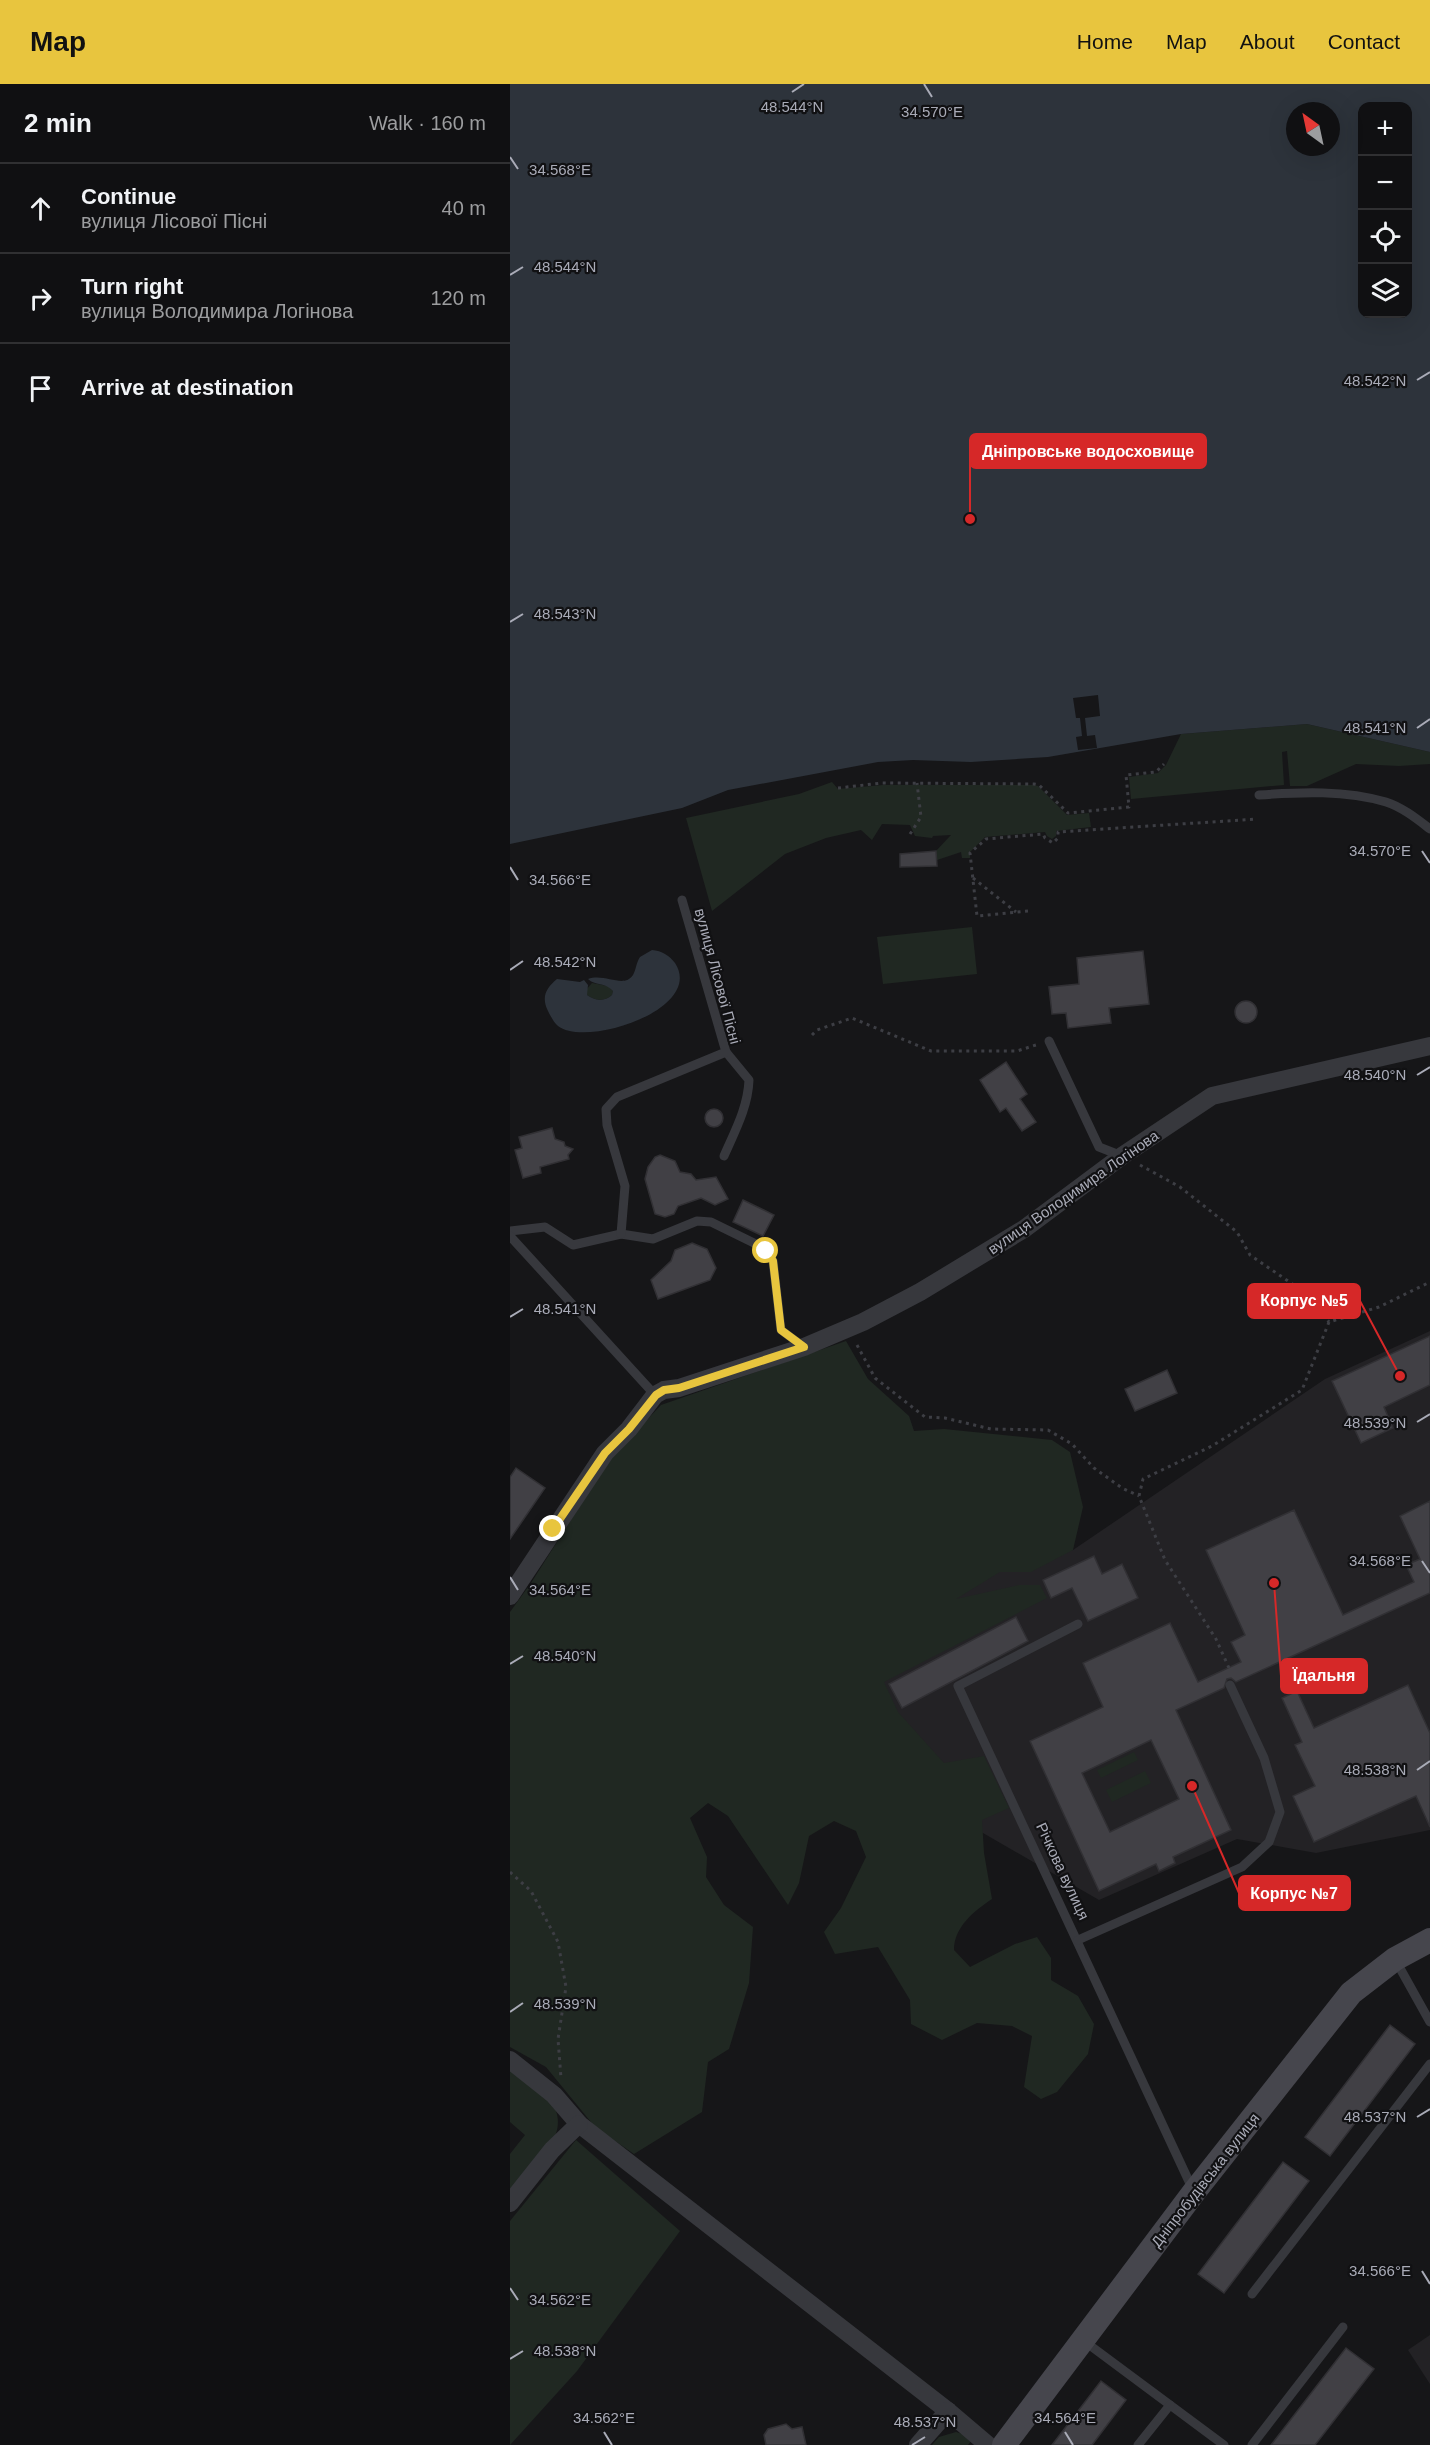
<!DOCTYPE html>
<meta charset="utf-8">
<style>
body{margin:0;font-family:Helvetica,sans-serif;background:#1e1e20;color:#f1f3f6}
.controls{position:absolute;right:18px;top:18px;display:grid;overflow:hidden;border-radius:12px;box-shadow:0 6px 24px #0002}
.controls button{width:54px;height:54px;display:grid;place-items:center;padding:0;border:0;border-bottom:2px solid #303032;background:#101012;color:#f1f3f6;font:30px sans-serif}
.compass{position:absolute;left:776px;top:18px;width:54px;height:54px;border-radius:50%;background:#101012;box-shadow:0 6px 24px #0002;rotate:327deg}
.stop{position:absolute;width:18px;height:18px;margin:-14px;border:4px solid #e8c53e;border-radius:50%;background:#fff}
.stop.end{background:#e8c53e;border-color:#fff;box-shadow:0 2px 6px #0008}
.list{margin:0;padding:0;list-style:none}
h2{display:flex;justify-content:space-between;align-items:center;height:78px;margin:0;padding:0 24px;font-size:26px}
h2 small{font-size:20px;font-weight:400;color:#9c9d9f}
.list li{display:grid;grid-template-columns:39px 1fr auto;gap:18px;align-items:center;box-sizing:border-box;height:90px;padding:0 24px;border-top:2px solid #303032}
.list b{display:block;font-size:22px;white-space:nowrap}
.list p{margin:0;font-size:20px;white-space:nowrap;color:#9c9d9f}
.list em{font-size:20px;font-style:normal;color:#9c9d9f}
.icon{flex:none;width:33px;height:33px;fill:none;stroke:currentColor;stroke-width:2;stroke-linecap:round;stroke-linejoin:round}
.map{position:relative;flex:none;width:920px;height:2361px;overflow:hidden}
header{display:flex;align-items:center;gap:36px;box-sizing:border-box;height:84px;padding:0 30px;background:#e8c53e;color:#111}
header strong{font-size:28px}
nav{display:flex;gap:33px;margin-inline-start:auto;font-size:21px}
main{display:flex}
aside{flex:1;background:#101012}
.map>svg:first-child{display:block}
</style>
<header>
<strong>Map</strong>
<nav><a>Home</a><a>Map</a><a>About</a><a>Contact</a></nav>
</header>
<main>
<aside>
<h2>2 min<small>Walk · 160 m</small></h2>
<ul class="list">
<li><svg class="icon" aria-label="ahead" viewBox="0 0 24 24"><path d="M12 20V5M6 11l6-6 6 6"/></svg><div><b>Continue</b><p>вулиця Лісової Пісні</p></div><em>40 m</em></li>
<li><svg class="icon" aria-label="right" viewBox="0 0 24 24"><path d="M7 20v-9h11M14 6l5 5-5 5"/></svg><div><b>Turn right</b><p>вулиця Володимира Логінова</p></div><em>120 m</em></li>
<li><svg class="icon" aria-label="arrive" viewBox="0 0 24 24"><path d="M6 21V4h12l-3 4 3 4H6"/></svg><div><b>Arrive at destination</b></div></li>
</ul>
</aside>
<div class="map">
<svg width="920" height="2361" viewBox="0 0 920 2361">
<rect width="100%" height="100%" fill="#161618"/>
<g fill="#232225">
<polygon points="920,1247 920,1746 806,1769 727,1755 589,1816 454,1738 357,1600 480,1473 563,1466 815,1295"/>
<polygon points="920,2251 920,2300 898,2266"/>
</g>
<g fill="#202822">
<polygon points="797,640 920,668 920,680 889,682 846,680 797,702 780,702 777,667 772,668 774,701 621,715 619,693 648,689 656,681 671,650"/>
<polygon points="322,698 328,705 373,701 524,701 528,702 557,731 579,729 581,743 546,747 546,752 542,755 537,752 535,748 475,753 460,768 460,774 452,774 451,768 427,776 426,767 441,751 423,752 422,754 405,752 400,741 372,740 362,756 351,746 316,754 275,770 202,827 176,734 289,710"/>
<polygon points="462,843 467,890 373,900 367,853"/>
<path d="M82,899L98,902L103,907L102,911C94,918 85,917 77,911L76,906Z"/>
<path d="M336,1257L358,1295L399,1332L404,1347L434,1345L542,1356L560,1368L573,1423L563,1466L521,1488H490L446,1515L509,1501H530L537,1514L374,1598L388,1628L434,1679L474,1672L499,1724L472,1736L474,1769L482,1815C464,1827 444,1843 444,1866L460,1883L505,1860L527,1853L541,1874V1896L568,1912L584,1940L578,1970L547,2008L531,2015L514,2003L522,1952L502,1942L467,1939L432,1956L401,1940L400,1916L368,1863L325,1870L314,1848L331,1824L356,1773L346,1747L324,1737L299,1752L289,1799L278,1821L218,1732L198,1719L180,1734L197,1773L196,1793L214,1821L243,1843L239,1899L219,1965L198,1978L192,2028L124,2070L85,2043L36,1983L0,1963V1528L21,1499L99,1376L151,1321Z"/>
<polygon points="624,1668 628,1676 591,1694 587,1686"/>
<polygon points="635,1687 641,1699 602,1718 596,1706"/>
<path d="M0,1982C23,2000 59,2019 45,2053L0,2113V2070L15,2051L0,2038Z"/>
<polygon points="66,2056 170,2147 67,2287 0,2361 0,2137"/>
<polygon points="446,2348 453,2350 461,2357 458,2361 422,2361 429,2353"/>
</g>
<g fill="#2d333b" fill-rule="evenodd">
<path d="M0,0H920V668L797,640L671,650L538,673L461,678L403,676L368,678L218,706L172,724L0,760ZM852,22H898V230H852ZM785,27H821V63H785Z"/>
<path d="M142,866C152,867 159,871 165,879C195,925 76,964 48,942C44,939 40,931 38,927C31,913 36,904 47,895L70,898L74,896L78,901L77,911C85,917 94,918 102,911L103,907C95,898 85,902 78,895C95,889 114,905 123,891C126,886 126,879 130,873Z"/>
</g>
<polygon fill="#161618" points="588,611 590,632 575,634 577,652 585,651 587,664 568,666 566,653 572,652 570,634 566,634 563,614"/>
<g fill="#414045" stroke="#313034" stroke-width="1.5" fill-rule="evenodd">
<polygon points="426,767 427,782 390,783 390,770"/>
<polygon points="633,867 639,920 599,924 601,939 558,944 556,929 542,930 539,903 569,900 567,874"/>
<circle cx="736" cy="928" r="11"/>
<polygon points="496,978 517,1010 510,1015 526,1038 512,1047 496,1024 490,1028 470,996"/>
<circle cx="204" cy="1034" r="9"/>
<polygon points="42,1044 45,1055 54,1058 55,1062 63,1065 58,1071 59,1075 30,1083 31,1089 13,1094 5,1066 12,1064 9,1053"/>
<polygon points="150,1071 165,1077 170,1088 181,1090 186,1096 206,1093 218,1115 205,1121 191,1114 168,1122 164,1130 155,1133 145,1130 135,1095 138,1083 145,1073"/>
<polygon points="233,1116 264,1131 253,1152 223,1138"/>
<polygon points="182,1159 197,1165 206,1184 200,1196 148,1215 141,1196 161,1177 165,1166"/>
<polygon points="920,1252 920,1301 874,1323 883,1344 851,1359 822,1297"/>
<polygon points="657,1286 667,1309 625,1327 615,1305"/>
<polygon points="6,1384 35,1404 0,1455 0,1393"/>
<path d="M920,1417V1509L726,1598L721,1594L717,1595L714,1604L666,1626L721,1746L663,1773L665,1779L649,1787L646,1780L589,1807L520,1657L593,1623L573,1579L660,1539L688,1598L731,1578L721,1558L735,1551L696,1466L784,1426L833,1531L904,1498L896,1481L910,1475L890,1432ZM641,1656L669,1715L600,1748L572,1689Z"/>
<polygon points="584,1472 592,1490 612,1480 628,1514 578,1537 562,1504 541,1514 533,1496"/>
<polygon points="506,1533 518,1557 392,1624 379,1600"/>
<polygon points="898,1601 920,1649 920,1743 906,1712 804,1758 783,1712 805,1702 785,1661 792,1658 772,1614 787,1607 804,1644"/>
<polygon points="880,1941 905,1960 820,2072 795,2053"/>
<polygon points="773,2078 799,2097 714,2209 688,2190"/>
<polygon points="836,2264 864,2285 805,2361 761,2361"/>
<polygon points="591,2297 616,2316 582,2361 542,2361"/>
<polygon points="276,2340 282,2345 292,2343 296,2361 256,2361 254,2351 258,2345"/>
</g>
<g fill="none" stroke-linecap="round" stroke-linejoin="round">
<g stroke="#3d3e44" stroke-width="3" stroke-dasharray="3 4.5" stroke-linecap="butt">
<polyline points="328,704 372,699 524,700 529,701 558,729 619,723 616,691 646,688 654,680"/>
<polyline points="400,750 411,733 407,699"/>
<polyline points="463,794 506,828"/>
<polyline points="518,827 467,832 460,769 476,755 533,750 535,754 543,759 548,754 548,748 747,735"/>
<polyline points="302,951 307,946 342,934 421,967 507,967 526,961"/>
<polyline points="630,1081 670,1103 727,1148 740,1171 800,1212 819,1238"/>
<polyline points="347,1261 365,1294 415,1333 435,1334 481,1345 538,1346 562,1360 584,1384 612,1404 629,1412"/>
<polyline points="719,1584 706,1555 655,1476 629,1412 633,1395 702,1362 792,1306 819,1238 869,1223 920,1198"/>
<polyline points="0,1788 21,1807 48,1858 56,1903 48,1955 51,1994"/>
</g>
<g stroke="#37383d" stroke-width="9">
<path d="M749,711C791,708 835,706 876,718C892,723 907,735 920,745"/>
<polyline points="539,957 589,1063 612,1072"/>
<path d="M214,1072C225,1047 238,1023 239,996L216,968"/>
<polyline points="0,1147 35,1143 63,1161 111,1150 143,1155 187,1137 201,1138 248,1161 256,1167 263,1177 271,1246 294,1263"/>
<polyline points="111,1150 115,1102 97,1041 96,1025 107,1013 216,968 172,816"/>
<polyline points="0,1152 145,1311"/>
<polyline points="568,1540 448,1602 683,2106"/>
<polyline points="568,1856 732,1783 759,1758 770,1728 754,1674 720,1601"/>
<polyline points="886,1877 920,1938"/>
<polyline points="742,2210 920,1980"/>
<polyline points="574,2257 714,2361"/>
<polyline points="628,2361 660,2321"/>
<polyline points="742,2361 833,2243"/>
</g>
<g stroke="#37383d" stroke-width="18">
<polyline points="0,1512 95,1369 119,1345 145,1311 154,1306 169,1304 294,1263 353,1238 410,1208 514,1145 612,1072 702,1012 920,962"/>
<polyline points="0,1976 44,2011 69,2040 438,2327 478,2361"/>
<polyline points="0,2119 42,2066 69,2040"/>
<polyline points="408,2361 438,2327"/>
</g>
<polyline stroke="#46464d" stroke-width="24" points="494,2361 684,2108 841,1909 885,1875 920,1856"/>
</g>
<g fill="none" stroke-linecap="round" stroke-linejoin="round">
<polyline stroke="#e8c53e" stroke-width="8" points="43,1445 95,1369 119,1345 146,1311 154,1306 169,1304 294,1263 271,1246 263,1177 256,1167"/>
</g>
<path fill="none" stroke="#a9abb7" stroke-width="2" d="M414,0L422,13M282,8L294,0M0,73L8,85M0,191L13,183M907,296L920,288M0,538L13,530M907,644L920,635M912,767L920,779M0,783L8,796M0,886L13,877M907,991L920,983M0,1233L13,1225M907,1338L920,1330M912,1477L920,1489M0,1493L8,1506M0,1580L13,1572M907,1686L920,1677M0,1928L13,1919M907,2033L920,2025M912,2187L920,2200M0,2204L8,2216M0,2275L13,2267M94,2348L102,2361M555,2348L563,2361M402,2361L415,2353"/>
<g text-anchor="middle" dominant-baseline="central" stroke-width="4.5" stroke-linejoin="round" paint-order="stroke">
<g font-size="15" fill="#a9abb7" stroke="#111113">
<text transform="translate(208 892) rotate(75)">вулиця Лісової Пісні</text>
<text transform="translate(563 1108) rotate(-35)">вулиця Володимира Логінова</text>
<text transform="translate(553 1787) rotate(65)">Річкова вулиця</text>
<text transform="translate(695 2096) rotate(-52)">Дніпробудівська вулиця</text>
</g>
</g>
<g font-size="15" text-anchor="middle" fill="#a9abb7" stroke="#111113" stroke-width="4.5" stroke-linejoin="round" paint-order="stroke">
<text x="282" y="28">48.544°N</text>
<text x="422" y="33">34.570°E</text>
<text x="50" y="91">34.568°E</text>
<text x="55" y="188">48.544°N</text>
<text x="865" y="302">48.542°N</text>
<text x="55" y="535">48.543°N</text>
<text x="865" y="649">48.541°N</text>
<text x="870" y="772">34.570°E</text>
<text x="50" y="801">34.566°E</text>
<text x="55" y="883">48.542°N</text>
<text x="865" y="996">48.540°N</text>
<text x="55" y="1230">48.541°N</text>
<text x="865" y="1344">48.539°N</text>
<text x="870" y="1482">34.568°E</text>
<text x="50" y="1511">34.564°E</text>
<text x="55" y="1577">48.540°N</text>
<text x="865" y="1691">48.538°N</text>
<text x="55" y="1925">48.539°N</text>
<text x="865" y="2038">48.537°N</text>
<text x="870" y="2192">34.566°E</text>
<text x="50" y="2221">34.562°E</text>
<text x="55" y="2272">48.538°N</text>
<text x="94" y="2339">34.562°E</text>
<text x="555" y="2339">34.564°E</text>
<text x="415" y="2343">48.537°N</text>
</g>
<path fill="none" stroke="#d62828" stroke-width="2" d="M460 435L460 367M890 1292L850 1217M764 1499L771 1592M682 1702L729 1809"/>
<g fill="#d62828" stroke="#111113" stroke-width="2">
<circle cx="460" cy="435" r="6"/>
<circle cx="890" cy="1292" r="6"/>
<circle cx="764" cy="1499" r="6"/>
<circle cx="682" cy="1702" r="6"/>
</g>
<g fill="#d62828" stroke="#d62828" stroke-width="2">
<rect x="460" y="350" width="236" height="34" rx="6"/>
<rect x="738" y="1200" width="112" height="34" rx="6"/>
<rect x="771" y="1575" width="86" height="34" rx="6"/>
<rect x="729" y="1792" width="111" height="34" rx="6"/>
</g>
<g font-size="16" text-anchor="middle" font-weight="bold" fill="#fff">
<text x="578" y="373">Дніпровське водосховище</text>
<text x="794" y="1222">Корпус №5</text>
<text x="814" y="1597">Їдальня</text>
<text x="784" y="1815">Корпус №7</text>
</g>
</svg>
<div class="controls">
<button>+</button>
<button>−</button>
<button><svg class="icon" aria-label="locate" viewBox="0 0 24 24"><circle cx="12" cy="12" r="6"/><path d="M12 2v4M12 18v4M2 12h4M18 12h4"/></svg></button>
<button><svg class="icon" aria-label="layers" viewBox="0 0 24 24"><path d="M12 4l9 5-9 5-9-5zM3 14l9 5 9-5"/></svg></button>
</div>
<svg class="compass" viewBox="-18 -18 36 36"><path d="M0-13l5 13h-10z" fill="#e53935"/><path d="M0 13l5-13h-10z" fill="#9c9d9f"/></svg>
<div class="stop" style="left:256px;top:1167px"></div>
<div class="stop end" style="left:43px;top:1445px"></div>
</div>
</main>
